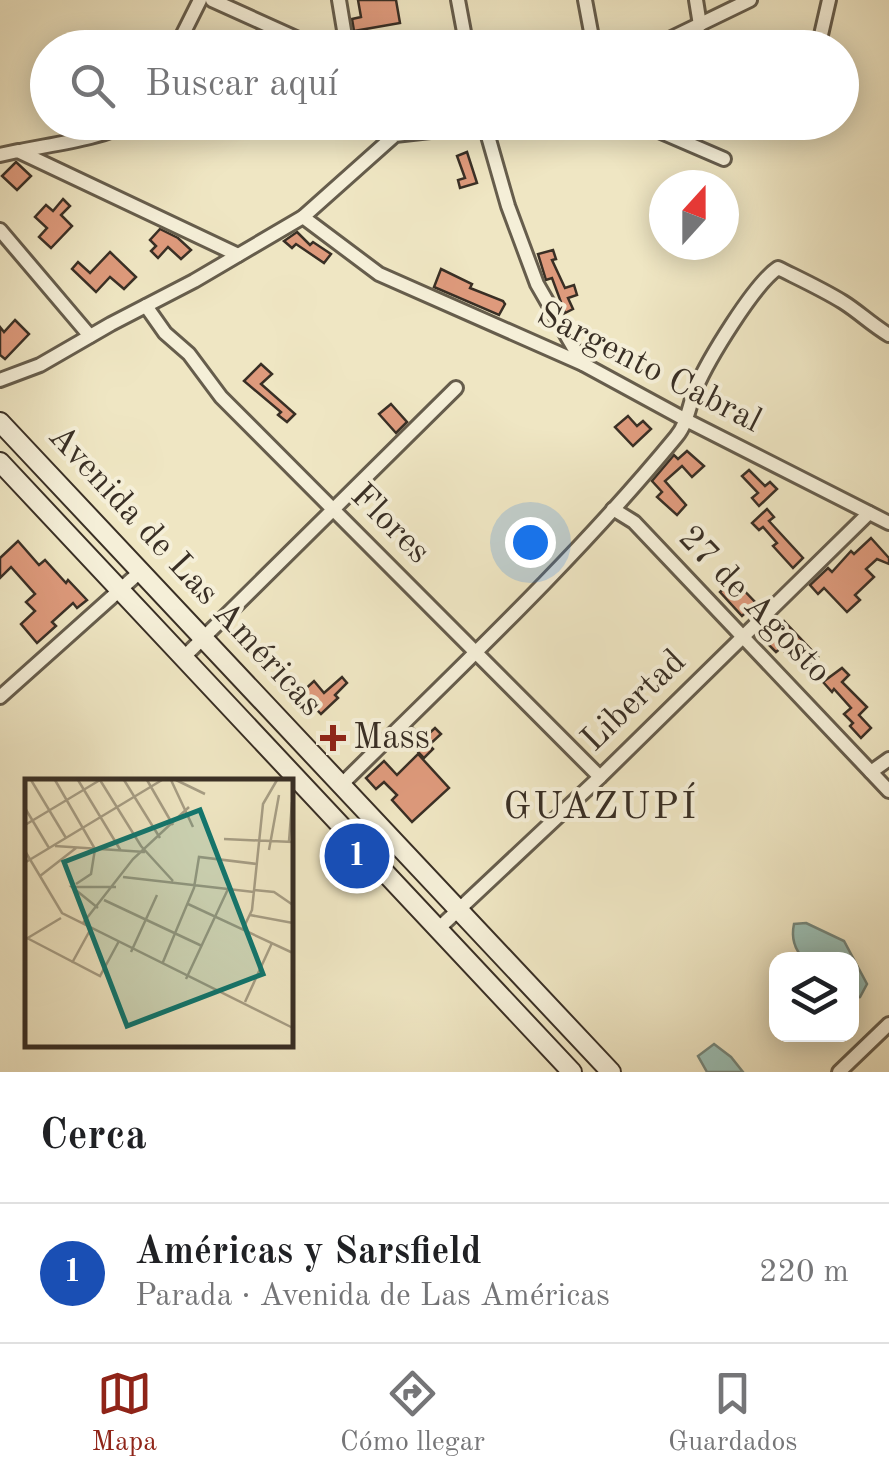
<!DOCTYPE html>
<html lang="es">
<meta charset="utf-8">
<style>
body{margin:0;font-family:"Old Standard TT",serif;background:#f6f6f6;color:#202124}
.controls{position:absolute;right:30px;bottom:30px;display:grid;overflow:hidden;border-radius:20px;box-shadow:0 5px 25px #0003}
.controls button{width:90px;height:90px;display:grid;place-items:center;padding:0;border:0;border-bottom:2px solid #e0e0e0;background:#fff;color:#202124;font:50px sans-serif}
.compass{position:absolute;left:649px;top:170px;width:90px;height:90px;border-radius:50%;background:#fff;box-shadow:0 5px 25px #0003;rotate:21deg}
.you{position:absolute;left:530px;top:542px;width:35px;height:35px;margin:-25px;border:8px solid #fff;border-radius:50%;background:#1a73e8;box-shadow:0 0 0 15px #1a73e833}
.badge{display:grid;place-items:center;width:65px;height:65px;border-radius:50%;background:#8f2418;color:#fff;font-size:32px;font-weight:700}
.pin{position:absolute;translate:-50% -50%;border:5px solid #fff;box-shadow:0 2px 10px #0006}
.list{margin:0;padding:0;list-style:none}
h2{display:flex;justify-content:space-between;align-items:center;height:130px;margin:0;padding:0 40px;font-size:42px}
h2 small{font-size:32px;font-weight:400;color:#757577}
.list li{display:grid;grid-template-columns:65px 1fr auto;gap:30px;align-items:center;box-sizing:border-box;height:140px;padding:0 40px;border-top:2px solid #e0e0e0}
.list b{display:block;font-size:38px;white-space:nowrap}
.list p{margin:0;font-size:32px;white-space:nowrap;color:#757577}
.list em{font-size:32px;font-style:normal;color:#757577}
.icon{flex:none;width:55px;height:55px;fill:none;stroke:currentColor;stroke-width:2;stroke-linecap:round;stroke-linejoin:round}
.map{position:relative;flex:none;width:889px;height:1072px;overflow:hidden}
.search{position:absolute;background:#fff;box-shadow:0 5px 25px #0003;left:30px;right:30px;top:30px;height:110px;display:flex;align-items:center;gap:25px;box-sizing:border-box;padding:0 35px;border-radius:55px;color:#757577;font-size:38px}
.sheet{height:270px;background:#fff}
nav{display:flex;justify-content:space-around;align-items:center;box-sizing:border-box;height:140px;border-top:2px solid #e0e0e0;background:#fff;font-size:28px;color:#757577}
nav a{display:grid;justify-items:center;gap:5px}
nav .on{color:#8f2418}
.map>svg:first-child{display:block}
</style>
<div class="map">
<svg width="889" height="1072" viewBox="0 0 889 1072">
<rect width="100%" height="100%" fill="#efe6c3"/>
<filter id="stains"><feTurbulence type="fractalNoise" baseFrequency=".002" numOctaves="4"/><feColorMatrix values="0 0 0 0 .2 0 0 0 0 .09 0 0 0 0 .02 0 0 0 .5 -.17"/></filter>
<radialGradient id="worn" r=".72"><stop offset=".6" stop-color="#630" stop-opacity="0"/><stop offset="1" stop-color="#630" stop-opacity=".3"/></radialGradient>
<g fill="#9abfb5" stroke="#73857b" stroke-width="2.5">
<path d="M806,923L844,941L867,984L860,997L852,998V959H804C794,949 791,938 794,924Z"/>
<polygon points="714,1044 731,1057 743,1072 707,1072 698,1056"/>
</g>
<g fill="#de9a7c" stroke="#392f25" stroke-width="2.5">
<polygon points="358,0 396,0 400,23 354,31 352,19 361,17"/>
<polygon points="467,152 477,183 460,188 458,180 465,178 457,156"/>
<polygon points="16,162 31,176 17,190 2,176"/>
<polygon points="63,199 70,206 61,215 72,226 51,248 39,237 47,228 35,217 46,205 53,211"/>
<polygon points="160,229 178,238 191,250 181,259 168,247 158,258 151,251 156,246 150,240"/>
<polygon points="297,232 310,245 313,242 331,254 324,263 296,244 292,248 284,241"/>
<polygon points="553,250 556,259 552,260 565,288 574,285 577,295 568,298 573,309 565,313 552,278 546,280 538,254"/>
<polygon points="110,252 136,277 124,289 110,277 96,292 72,269 78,262 90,273"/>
<polygon points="441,269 472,284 470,288 503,301 505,304 499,315 434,287"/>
<polygon points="15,320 29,334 5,359 0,355 0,327 4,332"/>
<polygon points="261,364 272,374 261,384 295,414 287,422 278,415 281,412 244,381"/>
<polygon points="391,404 407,422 396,433 379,414"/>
<polygon points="628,416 637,426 643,421 651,429 633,446 615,427"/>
<polygon points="687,451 704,466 692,477 682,466 665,481 686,505 677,515 657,497 662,492 652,481 674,455 678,459"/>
<polygon points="749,470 765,486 770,482 777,489 759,506 752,498 758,493 742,476"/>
<polygon points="767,509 774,517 769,521 803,558 793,568 773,546 777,543 763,527 759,530 752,523"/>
<polygon points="871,538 889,558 889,564 877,559 866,569 874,577 855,595 860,600 847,612 824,588 818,594 810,585 828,568 832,572 851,551 854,554"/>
<polygon points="18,541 39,565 45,560 66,583 68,580 87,600 77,608 73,603 52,622 56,626 37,643 21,624 35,611 26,602 35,594 11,567 0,578 0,558"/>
<polygon points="733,579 756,603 742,616 720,592"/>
<polygon points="784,621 818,657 810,664 792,645 785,652 781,648 776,652 759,635 766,628 771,633"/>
<polygon points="842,668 849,675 842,682 867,707 859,715 871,728 861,738 850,726 853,723 844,714 851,708 834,689 832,692 823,682"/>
<polygon points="342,677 347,683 335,695 338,698 321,714 301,693 314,681 324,693"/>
<polygon points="413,728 423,739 435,728 441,734 429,745 433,749 424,758 404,737"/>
<polygon points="418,754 449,788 412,822 392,800 397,795 384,782 376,789 366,778 384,761 397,775"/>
</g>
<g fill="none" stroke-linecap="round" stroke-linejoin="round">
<g stroke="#665d4c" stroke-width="18">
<g id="minor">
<polyline points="212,0 318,48"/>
<polyline points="339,0 347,48"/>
<polyline points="458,0 467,48"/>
<polyline points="585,0 594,48"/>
<polyline points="696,0 700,25"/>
<polyline points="176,48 200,0"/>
<polyline points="651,48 750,0"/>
<polyline points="818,48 829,0"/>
<polyline points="484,122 508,206 537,284 583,364"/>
<polyline points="638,122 724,159"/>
<path d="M20,151C47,145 107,138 128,122"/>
<polyline points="0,155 18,151 238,255"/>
<polyline points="303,217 379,274 583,364 686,420 889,523"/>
<polyline points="0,230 90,336"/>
<polyline points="146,306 165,333 189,354 221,397 600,777"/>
<polyline points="0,380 40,365 111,324 194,281 303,217 395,135 448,129 472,122"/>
<polyline points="613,509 634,522 889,791"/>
<polyline points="184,657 456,388"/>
<polyline points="0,697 141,571"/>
<polyline points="871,772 889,759"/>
<path d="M341,785C455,672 574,561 676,437C688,423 689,404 696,388C708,360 754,284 778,268C800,279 822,289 843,302C859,312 872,325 889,335"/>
<polyline points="438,929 600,777 869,513"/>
<polyline points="839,1072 889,1024"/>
</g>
</g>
<g stroke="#392f25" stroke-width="22">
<g id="secondary">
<polyline points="0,422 611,1072"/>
<polyline points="0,462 572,1072"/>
</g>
</g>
<use href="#minor" stroke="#f5efd8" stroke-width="12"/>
<use href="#secondary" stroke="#f5efd8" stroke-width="18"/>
</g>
<path fill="#8f2418" stroke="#f5efd8" stroke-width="4" d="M328 723h10v10h10v10h-10v10h-10v-10h-10v-10h10z"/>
<g text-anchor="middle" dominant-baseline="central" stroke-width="8" stroke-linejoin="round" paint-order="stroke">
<g font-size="35" fill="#392f25" stroke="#f5efd8">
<text transform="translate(649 368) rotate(27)">Sargento Cabral</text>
<text transform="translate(390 524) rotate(45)">Flores</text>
<text transform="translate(185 571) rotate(47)">Avenida de Las Américas</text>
<text transform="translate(754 605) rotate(46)">27 de Agosto</text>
<text transform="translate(634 701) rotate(-44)">Libertad</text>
</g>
<g font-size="35" fill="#392f25" stroke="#f5efd8" text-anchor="start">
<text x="353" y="738">Mass</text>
</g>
<g font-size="38" letter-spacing="2.5" fill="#392f25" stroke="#f5efd8">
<text x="601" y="808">GUAZUPÍ</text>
</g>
</g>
<g transform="translate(25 779)">
<rect width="268" height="268" fill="#efe6c3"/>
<path fill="none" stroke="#a69d84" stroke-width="2.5" d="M6,1L41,59M30,1L70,70L66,95L51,105M53,1L96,72M75,1L116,67L148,102M99,1L135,59M122,1L148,46M146,1L168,48M151,1L180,15M0,29L24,69M0,46L75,1M199,60L268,63M264,62L267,23M30,67L120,73M244,71L254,16M0,72L37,134L268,249M1,83L137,1M15,97L51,69M98,98L229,113M229,111L249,113L268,126M79,121L177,167M163,125L268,174M73,129L47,108H91M225,136L268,144M58,144L108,80L164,28M218,150L227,131L238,25L252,1M2,159L75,197L94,162M1,160L36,139M106,173L132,116M138,183L169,109L174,78L232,85M47,184L64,153M161,200L203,110M220,223L247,164"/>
<path fill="#0f766e" fill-opacity="0.15" stroke="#0f766e" stroke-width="5" d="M175,31L238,195L102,247L39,83Z"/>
<rect width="268" height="268" fill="none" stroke="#392f25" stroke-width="5"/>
</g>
<rect width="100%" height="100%" filter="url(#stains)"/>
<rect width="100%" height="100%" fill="url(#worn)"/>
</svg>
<div class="controls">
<button><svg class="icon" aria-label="layers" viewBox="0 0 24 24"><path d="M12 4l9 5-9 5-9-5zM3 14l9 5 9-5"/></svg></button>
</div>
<svg class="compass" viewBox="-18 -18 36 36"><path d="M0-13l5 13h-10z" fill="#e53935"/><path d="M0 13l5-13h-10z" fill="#757577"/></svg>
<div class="you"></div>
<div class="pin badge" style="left:357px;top:856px;background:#1a4fb4">1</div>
<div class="search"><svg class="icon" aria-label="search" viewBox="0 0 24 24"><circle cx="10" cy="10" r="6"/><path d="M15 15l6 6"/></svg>Buscar aquí</div>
</div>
<section class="sheet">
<h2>Cerca<small></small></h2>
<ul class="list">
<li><span class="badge" style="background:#1a4fb4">1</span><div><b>Américas y Sarsfield</b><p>Parada · Avenida de Las Américas</p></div><em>220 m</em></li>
</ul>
</section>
<nav>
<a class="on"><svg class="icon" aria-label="map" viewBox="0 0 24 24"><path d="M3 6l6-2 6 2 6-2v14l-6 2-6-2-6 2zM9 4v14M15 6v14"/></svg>Mapa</a>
<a><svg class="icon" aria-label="directions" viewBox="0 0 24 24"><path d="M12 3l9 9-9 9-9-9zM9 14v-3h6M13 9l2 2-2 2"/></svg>Cómo llegar</a>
<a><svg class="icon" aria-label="saved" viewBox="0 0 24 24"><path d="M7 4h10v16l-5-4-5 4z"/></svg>Guardados</a>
</nav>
